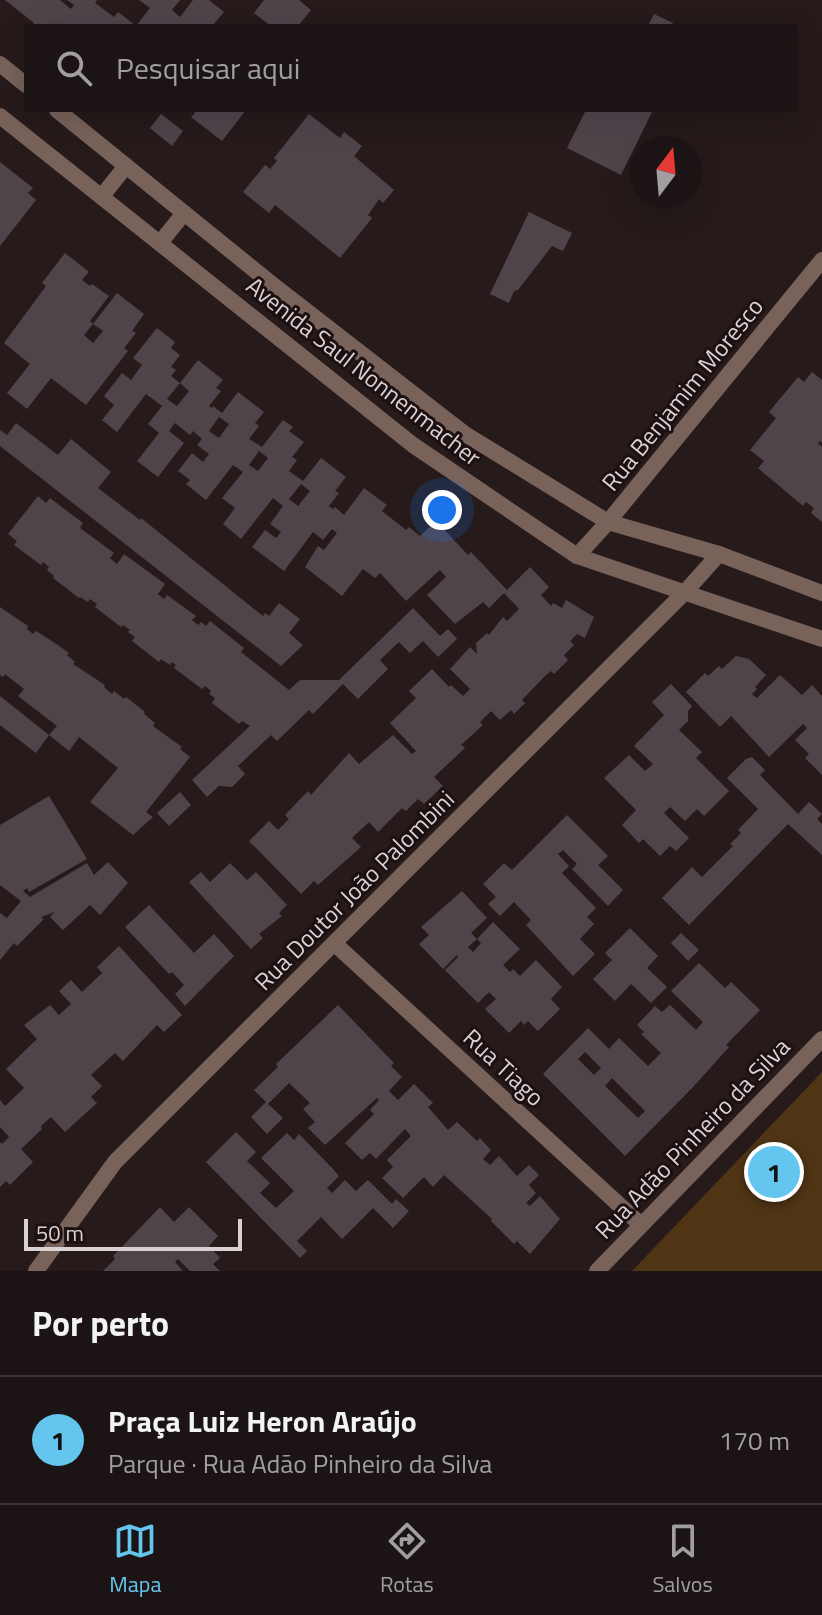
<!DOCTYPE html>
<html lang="pt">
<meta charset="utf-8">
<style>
body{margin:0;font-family:"Titillium Web",sans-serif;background:#251d1d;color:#f1f3f6}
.compass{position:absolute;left:630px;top:136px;width:72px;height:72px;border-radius:50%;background:#1c1414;box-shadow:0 8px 32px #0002;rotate:16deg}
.scale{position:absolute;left:24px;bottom:20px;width:218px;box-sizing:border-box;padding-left:8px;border:4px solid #dad2d2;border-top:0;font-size:22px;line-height:28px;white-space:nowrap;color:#dad2d2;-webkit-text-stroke:6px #1c1012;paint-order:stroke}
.you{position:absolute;left:442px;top:510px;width:28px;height:28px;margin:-20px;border:6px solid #fff;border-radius:50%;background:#1a73e8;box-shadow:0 0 0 12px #1a73e833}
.badge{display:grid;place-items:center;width:52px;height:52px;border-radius:50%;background:#64c5ee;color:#111;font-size:26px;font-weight:700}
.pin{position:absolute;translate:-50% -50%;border:4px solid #fff;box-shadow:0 2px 8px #0006}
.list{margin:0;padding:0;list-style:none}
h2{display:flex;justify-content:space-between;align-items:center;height:104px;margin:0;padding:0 32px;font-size:34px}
h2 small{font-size:26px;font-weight:400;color:#a09ea0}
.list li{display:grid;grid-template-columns:52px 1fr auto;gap:24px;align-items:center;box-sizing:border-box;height:128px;padding:0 32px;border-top:2px solid #3a3334}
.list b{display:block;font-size:30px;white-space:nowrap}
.list p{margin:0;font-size:26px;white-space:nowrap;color:#a09ea0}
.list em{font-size:26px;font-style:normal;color:#a09ea0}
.icon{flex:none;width:44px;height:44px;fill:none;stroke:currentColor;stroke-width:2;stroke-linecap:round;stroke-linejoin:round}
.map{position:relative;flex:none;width:822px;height:1271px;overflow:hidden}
.search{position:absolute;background:#1c1414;box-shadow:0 8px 32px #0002;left:24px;right:24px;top:24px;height:88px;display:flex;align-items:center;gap:20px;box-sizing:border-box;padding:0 28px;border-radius:0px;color:#a09ea0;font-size:30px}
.sheet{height:232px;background:#1c1414}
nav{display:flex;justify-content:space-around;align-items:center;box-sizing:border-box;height:112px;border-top:2px solid #3a3334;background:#1c1414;font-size:22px;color:#a09ea0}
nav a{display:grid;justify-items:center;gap:4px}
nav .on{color:#64c5ee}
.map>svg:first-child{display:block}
</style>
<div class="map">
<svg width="822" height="1271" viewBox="0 0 822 1271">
<rect width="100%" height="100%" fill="#261a1b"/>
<polygon fill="#503515" points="822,1072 822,1271 632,1271"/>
<g fill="#50444b" fill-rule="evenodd">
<polygon points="5,0 60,0 71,9 74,5 67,0 97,0 95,3 114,17 118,12 136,26 150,8 139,0 180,0 172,10 180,17 193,0 209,0 224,12 212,26 59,26 56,23 54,26 32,26 34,23"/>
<polygon points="264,0 299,0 311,10 298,26 271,26 254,13"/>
<polygon points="654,14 673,23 671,26 648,26"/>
<polygon points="191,110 246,110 222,141 191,117 195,113"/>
<polygon points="586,110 653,110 621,175 567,148"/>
<polygon points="161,114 183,131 172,146 150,128"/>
<polygon points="309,114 340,138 344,132 362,146 354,156 394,190 383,203 379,199 368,215 372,218 340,258 275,205 269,213 243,192 265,165 270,169 277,161 274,158"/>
<polygon points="0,162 33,188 28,193 36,200 0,246"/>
<polygon points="529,212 572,233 563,251 552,246 518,290 514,291 509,303 490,294"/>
<polygon points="65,253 89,272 82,280 90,286 92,284 109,296 90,321 93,324 84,335 93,343 103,331 93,324 117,293 144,314 132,331 136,333 124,348 128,351 86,405 51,378 27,409 7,393 30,364 4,343 46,286 42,283"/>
<path d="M157,328L175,342L171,348L180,355L171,367L176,370L171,376L180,383L167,399L177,406L189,391L180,383L198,360L223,380L216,388L221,391L209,406L212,408L213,406L222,413L238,392L264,412L255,423L259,426L249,439L262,447L283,420L293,427L289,431L304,442L292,457L297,460L289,471L303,481L321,458L346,477L335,491L339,493L329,506L333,509L335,507L344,515L364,488L387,505L382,511L406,530L409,527L420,536L436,521L468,555L471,552L507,590L530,567L549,587L541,595L551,606L553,603L562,608L566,600L594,617L585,638L577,634L570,641L574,645L564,655L568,660L554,674L551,671L544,677L522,700L525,703L514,714L511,710L500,720L491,711L480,722L483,725L461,745L465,748L434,777L443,786L424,804L418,799L406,811L402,808L378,832L369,822L352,838L361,847L318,885L314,881L301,894L249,841L269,821L278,830L289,819L285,815L308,791L311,795L349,753L359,764L393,735L412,754L416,751L390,723L416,698L409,691L432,669L449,687L451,685L463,696L470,689L450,669L470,647L477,654L476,643L487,633L489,635L503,617L507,621L519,609L504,593L489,608L483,602L455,624L427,595L446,577L440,570L406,601L380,573L375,578L363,569L342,596L305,567L318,546L324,550L337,533L332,529L323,540L313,532L284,571L252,547L265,530L276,538L281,532L270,524L283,506L273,498L241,539L223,524L235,508L222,498L243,472L233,465L206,500L186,484L190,480L178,471L192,453L203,462L209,454L197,445L202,439L193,431L190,435L175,423L169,431L184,443L158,477L137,461L159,433L148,424L162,406L146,394L117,432L102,420L114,405L104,396L122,373L131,380L142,365L133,358ZM219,417L229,424L219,438L209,431ZM259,451L268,458L258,471L249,465ZM301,484L310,491L298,506L289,499Z"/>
<polygon points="812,372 822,380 822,443 820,441 818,443 822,447 822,522 811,513 814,508 806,502 803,506 758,468 764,461 750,450 776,418 769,412 798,377 804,382"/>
<polygon points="16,423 58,455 71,439 111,472 98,488 140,520 141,518 263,616 265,613 269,616 279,603 300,619 289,633 303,645 281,666 0,446 0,430 7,435"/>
<polygon points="38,496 46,503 50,498 83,523 80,528 114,553 110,558 117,564 124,554 165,584 158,594 164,599 167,595 196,616 192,620 198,625 201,622 206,626 210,621 244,648 241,652 289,690 300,680 339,680 413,608 440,636 448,629 457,639 438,657 423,641 410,653 399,642 380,660 388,669 358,699 343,684 313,714 309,710 277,741 271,735 238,766 245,774 232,787 219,786 207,797 192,780 250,726 242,721 239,724 212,703 215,698 209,694 211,691 205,686 202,689 174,668 176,665 172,662 170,665 161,659 159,662 132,641 135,637 128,632 130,630 123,625 121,627 95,607 97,604 90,599 88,602 80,597 79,598 53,578 54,576 47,570 49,567 43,562 41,565 14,545 17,541 8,534"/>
<polygon points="0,607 28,626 27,629 33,634 36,631 58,645 69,653 67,655 75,662 73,664 105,685 104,687 112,694 114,691 124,699 126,697 145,712 144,714 155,723 153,726 182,747 180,749 190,757 146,812 153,817 133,835 90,802 118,768 79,737 69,751 49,735 57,726 18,696 24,689 5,674 3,677 0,675"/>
<polygon points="736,656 749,659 766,675 755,687 757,689 752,694 757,698 780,675 802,695 812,685 822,696 822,775 805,758 809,754 795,740 807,728 803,724 769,757 731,716 720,727 686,692 705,673 708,676 719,666 722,669"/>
<polygon points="671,684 692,706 688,711 688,721 679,730 702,752 696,758 729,791 704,816 697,809 685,821 670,807 664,813 689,838 676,851 670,846 660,856 643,839 639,843 622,825 636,810 604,778 629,755 645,771 653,764 634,746 664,715 652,702"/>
<polygon points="0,696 49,735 36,753 0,725"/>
<polygon points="752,757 765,770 760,775 798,814 809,802 822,814 817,819 822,824 822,855 788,824 689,925 662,898 692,867 702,877 733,846 730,844 741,833 738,830 758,809 727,778 746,759"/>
<polygon points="180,792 191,805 169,826 157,813"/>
<polygon points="49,796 87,859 29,892 27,888 23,891 30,897 87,863 94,875 108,862 128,883 100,915 90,905 63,930 50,917 55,912 41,917 44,919 17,946 14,943 0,960 0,913 7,918 21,901 0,885 0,825"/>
<polygon points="567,815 608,856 598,865 623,890 608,906 572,869 577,864 563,850 558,854 569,866 562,873 596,908 587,917 594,924 580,939 595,954 573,976 526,925 531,920 514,902 500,916 488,904 496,897 483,884 504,863 512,870"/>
<polygon points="230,863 247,880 256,872 287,905 279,913 282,916 259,934 263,938 251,949 189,882 201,872 210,882"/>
<polygon points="462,891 487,918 471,933 477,939 468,947 473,952 481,943 477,939 493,922 520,949 503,965 510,972 513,969 520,976 536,960 562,987 551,999 560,1009 538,1031 528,1021 524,1025 521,1021 509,1033 485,1009 496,999 489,992 478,1003 445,970 458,957 457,955 443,969 419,944 429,935 421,927"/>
<polygon points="149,905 194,953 214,934 234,956 185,1006 175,994 184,985 172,972 169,974 125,927"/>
<polygon points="630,928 658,956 647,968 667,987 651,1003 631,984 615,1001 593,979 612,960 605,953"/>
<polygon points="681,933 699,950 688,961 671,943"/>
<polygon points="119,946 182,1015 164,1032 157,1025 123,1061 115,1053 91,1075 102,1086 91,1097 97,1103 65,1132 51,1117 41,1126 42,1129 21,1149 33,1162 10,1185 6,1181 0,1187 0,1142 2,1144 9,1137 0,1127 0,1100 5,1106 24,1088 6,1069 37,1039 24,1025 50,1005 59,1015 71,1004 59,991 71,980 82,992 102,973 97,967"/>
<path d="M699,963L725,988L731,982L760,1010L726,1045L729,1047L694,1086L625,1156L543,1074L588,1028L609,1049L619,1038L648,1066L661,1053L641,1034L644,1032L637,1025L655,1006L662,1012L670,1005L696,1030L703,1022L671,991ZM585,1052L601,1068L594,1075L578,1059ZM612,1078L645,1111L638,1118L605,1086Z"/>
<polygon points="338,1005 394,1063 391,1066 402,1077 389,1091 398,1100 414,1084 433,1103 428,1107 448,1130 457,1122 477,1141 480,1138 491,1150 483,1159 490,1165 499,1156 517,1176 529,1165 539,1175 529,1185 536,1193 526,1203 530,1206 540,1196 560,1219 530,1254 517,1241 514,1244 491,1221 492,1219 444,1175 433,1187 424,1177 403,1198 382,1178 393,1167 387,1160 411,1136 405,1129 376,1159 370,1153 362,1160 345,1143 374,1114 370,1110 379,1100 377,1098 325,1145 308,1128 315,1122 303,1109 310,1103 289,1083 268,1104 283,1118 267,1134 251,1117 266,1102 254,1090 278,1067 276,1064"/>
<polygon points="236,1132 256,1152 247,1161 270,1183 260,1193 276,1208 294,1191 261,1158 287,1133 294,1140 299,1134 333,1169 339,1176 327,1188 332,1193 345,1180 356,1191 368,1180 392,1204 396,1199 409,1211 393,1228 373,1208 342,1239 321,1217 297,1241 307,1251 300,1258 206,1162"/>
<polygon points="160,1207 174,1222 189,1207 218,1236 209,1246 220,1258 213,1264 220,1271 190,1271 178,1259 175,1262 183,1271 103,1271 115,1259 113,1256"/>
</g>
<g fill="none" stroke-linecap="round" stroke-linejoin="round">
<g stroke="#78625a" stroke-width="16">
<polyline points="577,556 608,522 822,260"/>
<polyline points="335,944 640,1224"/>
<polyline points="36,1271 115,1162 685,592 719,554"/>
<polyline points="597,1271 822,1039"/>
</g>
<g stroke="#78625a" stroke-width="16">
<polyline points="0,64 26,85"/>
<polyline points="57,110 273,285 465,434 608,522 719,554 822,593"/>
<polyline points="0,116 413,445 577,556 822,639"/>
<polyline points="102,196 126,166"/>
<polyline points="160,243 184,213"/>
</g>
</g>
<g text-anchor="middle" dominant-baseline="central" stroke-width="6" stroke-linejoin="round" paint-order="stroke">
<g font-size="24" fill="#dad2d2" stroke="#1c1012">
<text transform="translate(364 371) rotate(38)">Avenida Saul Nonnenmacher</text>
<text transform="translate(682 394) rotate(-51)">Rua Benjamim Moresco</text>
<text transform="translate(354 890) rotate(-45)">Rua Doutor João Palombini</text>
<text transform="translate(504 1067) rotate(43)">Rua Tiago</text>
<text transform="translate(692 1138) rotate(-46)">Rua Adão Pinheiro da Silva</text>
</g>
</g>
</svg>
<svg class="compass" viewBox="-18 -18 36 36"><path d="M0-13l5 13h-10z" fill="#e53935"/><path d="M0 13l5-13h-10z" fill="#a09ea0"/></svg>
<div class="scale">50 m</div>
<div class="you"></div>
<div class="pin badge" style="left:774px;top:1172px">1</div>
<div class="search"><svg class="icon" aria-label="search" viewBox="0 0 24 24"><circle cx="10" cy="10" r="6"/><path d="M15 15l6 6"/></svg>Pesquisar aqui</div>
</div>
<section class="sheet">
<h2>Por perto<small></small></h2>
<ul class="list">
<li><span class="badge">1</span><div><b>Praça Luiz Heron Araújo</b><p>Parque · Rua Adão Pinheiro da Silva</p></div><em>170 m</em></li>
</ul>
</section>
<nav>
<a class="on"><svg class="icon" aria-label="map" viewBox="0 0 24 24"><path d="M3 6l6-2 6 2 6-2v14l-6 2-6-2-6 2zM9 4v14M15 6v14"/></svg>Mapa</a>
<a><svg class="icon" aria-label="directions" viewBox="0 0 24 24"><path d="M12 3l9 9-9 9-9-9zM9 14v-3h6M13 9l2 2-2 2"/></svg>Rotas</a>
<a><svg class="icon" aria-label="saved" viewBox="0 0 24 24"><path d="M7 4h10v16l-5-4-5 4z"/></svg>Salvos</a>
</nav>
